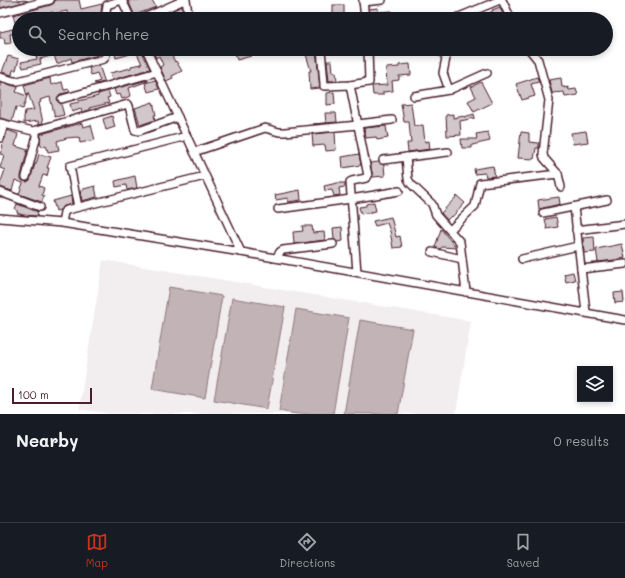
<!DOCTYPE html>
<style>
body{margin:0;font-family:Mali,sans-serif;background:#242831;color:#f1f3f6}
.controls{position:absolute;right:12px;bottom:12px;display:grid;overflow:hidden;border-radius:0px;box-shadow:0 2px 6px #0003}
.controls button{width:36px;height:36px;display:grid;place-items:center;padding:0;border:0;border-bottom:1px solid #363941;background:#171b24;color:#f1f3f6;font:20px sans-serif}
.scale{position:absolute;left:12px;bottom:10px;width:80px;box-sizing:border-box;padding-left:4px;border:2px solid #4a1f2b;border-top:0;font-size:11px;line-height:14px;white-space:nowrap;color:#4a1f2b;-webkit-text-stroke:3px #fff;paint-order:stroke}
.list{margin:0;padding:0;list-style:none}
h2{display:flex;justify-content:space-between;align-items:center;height:52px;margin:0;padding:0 16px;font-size:17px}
h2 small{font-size:13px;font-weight:400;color:#9ea1a6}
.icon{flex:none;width:22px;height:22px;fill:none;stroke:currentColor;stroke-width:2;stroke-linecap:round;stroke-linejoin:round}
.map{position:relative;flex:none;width:625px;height:414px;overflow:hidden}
.search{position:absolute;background:#171b24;box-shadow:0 2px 6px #0003;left:12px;right:12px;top:12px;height:44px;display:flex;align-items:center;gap:10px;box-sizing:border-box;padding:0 14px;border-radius:22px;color:#9ea1a6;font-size:15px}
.sheet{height:108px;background:#171b24}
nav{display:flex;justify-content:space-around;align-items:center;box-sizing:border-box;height:56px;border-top:1px solid #363941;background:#171b24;font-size:11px;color:#9ea1a6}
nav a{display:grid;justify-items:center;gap:2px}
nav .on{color:#c8321e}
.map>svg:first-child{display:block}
</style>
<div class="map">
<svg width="625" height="414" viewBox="0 0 625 414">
<rect width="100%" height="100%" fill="#fff"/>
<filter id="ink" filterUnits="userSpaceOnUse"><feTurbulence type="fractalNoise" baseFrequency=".025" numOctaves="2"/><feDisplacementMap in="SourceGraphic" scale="8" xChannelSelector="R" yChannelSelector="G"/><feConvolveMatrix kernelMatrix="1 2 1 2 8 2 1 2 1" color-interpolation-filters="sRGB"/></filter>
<g filter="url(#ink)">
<polygon fill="#f2eeef" points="103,260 471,321 456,414 111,414 79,409"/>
<g fill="#c1b3b6" stroke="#91787e">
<polygon points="169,287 222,296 205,398 152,389"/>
<polygon points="232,298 285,307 267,409 214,400"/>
<polygon points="296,309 349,318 333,414 296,414 279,411"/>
<polygon points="360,320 413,329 398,414 344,414"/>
</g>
<g fill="#d2c7cb" stroke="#4a1f2b">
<polygon points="0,0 18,0 18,1 24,0 28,1 0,8"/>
<polygon points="55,0 79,0 81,9 102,4 101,13 85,17 85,19 68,19 67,11 53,14 53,12 38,16 38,18 33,19 30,19 29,17 19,19 19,32 18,33 13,15 51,5 54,3"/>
<polygon points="128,0 152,0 156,7 135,15 137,19 136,19"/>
<rect x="333" y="5" width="11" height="14"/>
<polygon points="182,6 183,13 167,19 164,19 162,15"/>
<polygon points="500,7 504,17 499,19 476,19 493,11 492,10"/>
<polygon points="378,8 378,12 392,11 392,19 370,19 369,9"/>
<polygon points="13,29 14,34 10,34 11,43 5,44 4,38 0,38 0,32"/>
<polygon points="34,49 96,49 98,55 72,62 71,58 57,64 54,55 40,59 41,64 23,68 21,62 37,59"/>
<polygon points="114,49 141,49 150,69 112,80 110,73 131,68 131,66 142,64 136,51 127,55 116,58"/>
<polygon points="152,49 169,49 175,62 176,61 182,71 172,76 173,78 166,81 160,67 163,65 159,56 156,58"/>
<polygon points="249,49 251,56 237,60 235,53"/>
<polygon points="312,49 316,49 320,88 310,89 309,71 311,71 305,51"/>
<polygon points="8,56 19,59 16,70 13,70 12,75 2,72"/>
<polygon points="327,61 332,61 333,72 336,72 337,81 329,81"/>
<polygon points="410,64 411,75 399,76 399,80 392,81 393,91 383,92 383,95 373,95 372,86 387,85 386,68 399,67 399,65"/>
<polygon points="99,65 104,80 105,82 95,84 94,83 100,81 97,73 91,75 89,68"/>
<polygon points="537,77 539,82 531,84 535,96 522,100 516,84"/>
<polygon points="50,78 51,85 62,82 64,90 69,89 70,92 60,94 57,98 58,102 61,104 64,115 55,117 50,97 40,100 41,102 39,103 43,123 39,124 38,121 24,123 24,117 25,111 34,110 28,93 27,96 24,85"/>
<polygon points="561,78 562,87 565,87 565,88 568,87 569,90 576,89 578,95 565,97 564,92 552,93 549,80"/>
<polygon points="148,80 148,81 129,88 131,96 122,99 120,94 116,95 114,89"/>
<polygon points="155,80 159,89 148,92 145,83"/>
<polygon points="0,82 18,87 16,92 27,96 23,109 16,107 12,121 0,118"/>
<polygon points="481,82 492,103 474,112 468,101 476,97 471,87"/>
<polygon points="108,91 110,97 107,98 109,103 89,108 90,110 82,112 81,109 72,112 70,104 79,102 78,101 87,99 98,96 98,94"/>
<polygon points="334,92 335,104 327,105 327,93"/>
<polygon points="153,102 156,115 154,115 155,120 140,125 135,108"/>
<polygon points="411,103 414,126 423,125 425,142 429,141 430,149 408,152 407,143 411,143 409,122 404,122 401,104"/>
<polygon points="325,113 336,113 337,122 313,124 326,123"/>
<polygon points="453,114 453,118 464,116 464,117 474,114 475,118 460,121 461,135 447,136 446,115"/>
<polygon points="112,116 115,127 106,130 103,119"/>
<polygon points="82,123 83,127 91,125 95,140 80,143 79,137 78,138 77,137 67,138 57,141 59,150 48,152 46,145 42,147 40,142 41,134"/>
<polygon points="386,126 388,138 377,140 376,137 366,138 364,128"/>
<polygon points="7,130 18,134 15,146 28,150 28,151 26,152 27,152 21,176 21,179 23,181 27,182 30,180 35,164 36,164 39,154 51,157 47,168 49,168 47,176 43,175 39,186 44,188 42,195 44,196 42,202 19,194 23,183 15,180 12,191 0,187 0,184 5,170 0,168 4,155 0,154 3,146 2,145 3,142 5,139"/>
<polygon points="586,131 588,142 573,144 571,133"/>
<polygon points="335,132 336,150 326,151 325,145 313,146 312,134"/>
<polygon points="488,132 490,141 472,145 472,148 462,148 461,139 477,139 476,134"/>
<polygon points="521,132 529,133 529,142 539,143 539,148 536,148 534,159 518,158"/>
<polygon points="359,154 361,165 343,168 342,157"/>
<polygon points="379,162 381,164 384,165 385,176 373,177 370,163"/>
<polygon points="493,166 495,176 486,177 485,173 475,174 474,169"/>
<polygon points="135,176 137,188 127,190 126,185 116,187 115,181"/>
<polygon points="337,183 345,183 345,187 339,188 340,195 334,196 332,190 325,191 324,186"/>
<polygon points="95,186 97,197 82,201 80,190"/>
<polygon points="300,190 301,200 288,202 288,198 276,200 275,195"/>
<polygon points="71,196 72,204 64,206 60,210 56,211 53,201"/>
<polygon points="457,196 465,203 452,217 451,216 447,220 441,213"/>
<polygon points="559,197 560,204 539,209 538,200"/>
<polygon points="374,202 376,211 361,214 359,207 366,206 366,204"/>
<polygon points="17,204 38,212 37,216 23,215 17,213 17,210 15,209"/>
<polygon points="391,217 396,237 400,236 402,247 393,248 390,231 387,223 375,226 373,221"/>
<polygon points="556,217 558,227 547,229 545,219"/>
<polygon points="302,226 312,226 313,233 324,232 325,240 294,244 293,232 303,231"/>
<polygon points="342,227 343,241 337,242 334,239 333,228"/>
<polygon points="441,229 455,246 456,248 442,247 440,249 435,247"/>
<polygon points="594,237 595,252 584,253 583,238"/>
<polygon points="622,244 625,258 614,260 598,262 596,249"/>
<polygon points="573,272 575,280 566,282 564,274"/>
<polygon points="623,292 624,302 615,303 614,293"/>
</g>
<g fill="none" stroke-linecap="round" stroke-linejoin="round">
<g stroke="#4a1f2b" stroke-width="10">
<g id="minor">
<polyline points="122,0 131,19"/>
<polyline points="186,0 189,19"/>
<polyline points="363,0 365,19"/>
<polyline points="502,0 511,19"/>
<polyline points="363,2 382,0"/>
<polyline points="0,13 50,0"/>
<polyline points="105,19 107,5 122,0"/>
<polyline points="142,19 184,0"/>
<polyline points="454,19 500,0"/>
<polyline points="146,49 241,252"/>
<polyline points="321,49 324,84 324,86 326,86 350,85 369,82 368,49"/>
<polyline points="441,49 446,58 443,73 449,90"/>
<polyline points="529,49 538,60 549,100 543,154 544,158 558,174 561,187"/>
<path d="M0,77L14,81H18L104,59C107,55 106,53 105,49"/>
<polyline points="350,85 368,176 366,178 352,181 350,182 357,272"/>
<polyline points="414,96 449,90 487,73"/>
<polyline points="62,99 157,72"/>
<polyline points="0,123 33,131 128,104 129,106 135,130 139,131 178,117"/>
<polyline points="358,124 392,120"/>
<polyline points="0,138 4,124"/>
<polyline points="194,152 265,128 279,132 285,132 358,125"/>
<polyline points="406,157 408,179 411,184 432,204 436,215 460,242 466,292"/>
<polyline points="383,160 448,152"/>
<polyline points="26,177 36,139 36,131"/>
<polyline points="0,192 40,207"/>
<polyline points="78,207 70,166 187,136"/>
<polyline points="574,207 586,312"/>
<polyline points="278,209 351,199 399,191"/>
<polyline points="543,213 607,200"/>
<polyline points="0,218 62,223 241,252 625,320"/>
<polyline points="62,223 64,212 67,210 205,176"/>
<polyline points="450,230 475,206 480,183 558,174"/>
<polyline points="576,230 625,224"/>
<polyline points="432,252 462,259"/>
<polyline points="276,258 280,252 283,250 333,244"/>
<polyline points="522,259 578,246"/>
<polyline points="581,269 625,264"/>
</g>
</g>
<use href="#minor" stroke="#fff" stroke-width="7"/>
</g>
</g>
</svg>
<div class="controls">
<button><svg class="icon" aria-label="layers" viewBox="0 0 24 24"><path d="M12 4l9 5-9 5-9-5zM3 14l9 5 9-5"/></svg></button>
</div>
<div class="scale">100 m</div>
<div class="search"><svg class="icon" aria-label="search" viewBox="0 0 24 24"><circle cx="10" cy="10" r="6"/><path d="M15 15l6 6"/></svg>Search here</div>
</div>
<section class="sheet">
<h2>Nearby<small>0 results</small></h2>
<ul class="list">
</ul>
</section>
<nav>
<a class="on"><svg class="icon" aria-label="map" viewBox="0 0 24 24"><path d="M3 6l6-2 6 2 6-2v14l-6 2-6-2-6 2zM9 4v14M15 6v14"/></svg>Map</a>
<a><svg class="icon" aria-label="directions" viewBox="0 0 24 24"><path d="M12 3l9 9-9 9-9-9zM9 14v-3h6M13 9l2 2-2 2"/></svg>Directions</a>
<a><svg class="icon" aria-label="saved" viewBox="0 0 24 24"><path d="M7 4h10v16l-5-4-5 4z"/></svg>Saved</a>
</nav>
